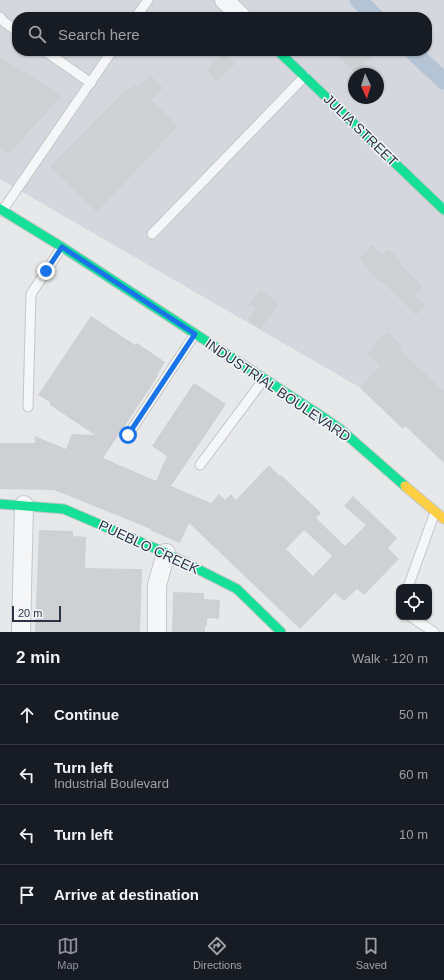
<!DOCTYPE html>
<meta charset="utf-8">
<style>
body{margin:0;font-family:Helvetica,sans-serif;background:#242831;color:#f1f3f6}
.controls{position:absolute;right:12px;bottom:12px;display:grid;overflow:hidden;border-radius:8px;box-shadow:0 1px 3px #0004}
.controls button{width:36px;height:36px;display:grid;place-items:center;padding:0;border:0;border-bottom:1px solid #363941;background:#171b24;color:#f1f3f6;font:20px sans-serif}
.compass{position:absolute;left:348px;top:68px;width:36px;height:36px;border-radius:50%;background:#171b24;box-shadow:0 1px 3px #0004;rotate:176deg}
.scale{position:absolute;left:12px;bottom:10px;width:49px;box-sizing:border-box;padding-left:4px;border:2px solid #2b3445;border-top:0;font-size:11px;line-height:14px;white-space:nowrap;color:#2b3445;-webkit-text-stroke:3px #f4f6f9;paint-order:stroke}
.stop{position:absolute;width:12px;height:12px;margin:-9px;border:3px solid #1a73e8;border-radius:50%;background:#fff}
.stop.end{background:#1a73e8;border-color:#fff;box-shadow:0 1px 4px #0008}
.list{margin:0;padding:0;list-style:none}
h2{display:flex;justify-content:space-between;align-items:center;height:52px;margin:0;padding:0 16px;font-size:17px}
h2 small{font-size:13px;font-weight:400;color:#9ea1a6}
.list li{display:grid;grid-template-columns:26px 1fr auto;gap:12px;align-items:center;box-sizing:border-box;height:60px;padding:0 16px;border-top:1px solid #363941}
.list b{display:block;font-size:15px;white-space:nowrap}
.list p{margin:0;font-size:13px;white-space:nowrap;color:#9ea1a6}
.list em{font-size:13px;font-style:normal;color:#9ea1a6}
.icon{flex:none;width:22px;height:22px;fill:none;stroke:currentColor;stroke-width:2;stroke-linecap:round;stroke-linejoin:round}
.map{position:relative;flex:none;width:444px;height:632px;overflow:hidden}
.search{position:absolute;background:#171b24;box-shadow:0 1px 3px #0004;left:12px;right:12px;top:12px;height:44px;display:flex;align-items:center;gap:10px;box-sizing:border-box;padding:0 14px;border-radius:16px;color:#9ea1a6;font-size:15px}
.sheet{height:292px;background:#171b24}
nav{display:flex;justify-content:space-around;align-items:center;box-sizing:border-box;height:56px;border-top:1px solid #363941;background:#171b24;font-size:11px;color:#9ea1a6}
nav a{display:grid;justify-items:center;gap:2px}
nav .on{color:#8c9099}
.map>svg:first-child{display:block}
</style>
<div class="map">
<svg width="444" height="632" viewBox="0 0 444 632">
<rect width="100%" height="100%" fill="#e6e8ea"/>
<path fill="#d4d7dd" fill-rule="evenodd" d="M0,0H444V460L378,398L0,179ZM17,17H427V51H17ZM354,74H378V98H354Z"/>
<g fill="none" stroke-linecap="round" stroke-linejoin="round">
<g stroke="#b4c4d5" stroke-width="17">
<polyline points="358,0 376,17"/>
<polyline points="412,51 444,81"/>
</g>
</g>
<g fill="#ced0d3" fill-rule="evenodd">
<polygon points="332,51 376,51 356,73"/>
<polygon points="224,52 235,64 216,81 207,70 212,66 210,65"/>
<polygon points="0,57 62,96 8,154 0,149"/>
<polygon points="150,75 163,88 151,100 178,126 97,212 50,167 127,88 129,90 134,85 137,88"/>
<polygon points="372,245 382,255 389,249 402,262 400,264 423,287 415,296 425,306 416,315 383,282 381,283 368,270 369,269 359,259"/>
<polygon points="260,290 279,303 260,329 248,320 256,308 250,304"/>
<path d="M91,316L135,345L137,343L165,362L157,375L158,376L103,458L156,481L167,456L152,446L194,383L226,404L171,486L211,503L219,494L225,500L231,494L236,500L269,465L280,476L281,475L321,513L316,518L345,546L366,525L344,506L353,496L397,538L388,548L399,559L364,595L357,589L344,601L335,593L300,629L189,523L180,543L150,530L151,529L54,490L0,489V443H35V436L66,449L72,434L95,435L50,405V402L38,395ZM304,530L332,556L313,576L286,549Z"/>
<polygon points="387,332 403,347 400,350 444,392 444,463 405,426 403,429 360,388 380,365 368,354 376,346 374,345"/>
<polygon points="39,530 73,531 73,536 86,537 85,568 142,569 140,632 35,632"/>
<polygon points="173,592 204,593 204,599 220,600 219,619 207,618 207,626 205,626 205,632 172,632"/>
</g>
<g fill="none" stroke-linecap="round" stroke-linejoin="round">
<g stroke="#c4c6c8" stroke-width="11">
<g id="lane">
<polyline points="0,17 4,22 17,31"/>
<polyline points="136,17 148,0"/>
<polyline points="45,51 91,83"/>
<polyline points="2,211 112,51"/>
<polyline points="152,234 305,76"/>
<polyline points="28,407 31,294 62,247"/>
<polyline points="128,435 195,334"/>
<polyline points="200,465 264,379"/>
<polyline points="408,587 435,512"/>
<polyline points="411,617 434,632"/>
</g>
</g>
<g stroke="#c4c6c8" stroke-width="20">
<g id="street">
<polyline points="224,0 242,17"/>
<polyline points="21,632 24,505"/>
<polyline points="157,632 157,585 166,553"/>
</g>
</g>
<g stroke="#c4c6c8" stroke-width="11">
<g id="fast">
<polyline points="278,51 444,210"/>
<polyline points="0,209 62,247 323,417 340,429 405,486"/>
<polyline points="0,504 64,509 166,553 237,589 281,632"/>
</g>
</g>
<g stroke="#c4c6c8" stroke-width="11">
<polyline id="slow" points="405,486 444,519"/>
</g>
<use href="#lane" stroke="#f5f6f7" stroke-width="9"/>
<use href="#street" stroke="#f5f6f7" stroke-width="18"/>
<use href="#fast" stroke="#16e098" stroke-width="9"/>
<use href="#slow" stroke="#ffcf43" stroke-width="9"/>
</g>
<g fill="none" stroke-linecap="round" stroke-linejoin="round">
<polyline stroke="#1a73e8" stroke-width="5" points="46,271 62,247 195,334 128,435"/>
</g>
<g text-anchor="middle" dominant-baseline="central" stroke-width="3" stroke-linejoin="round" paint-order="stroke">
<g font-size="14" fill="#2b3445" stroke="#f4f6f9">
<text transform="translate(361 130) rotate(44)">JULIA STREET</text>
<text transform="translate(278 390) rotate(34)">INDUSTRIAL BOULEVARD</text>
<text transform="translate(149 547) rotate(25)">PUEBLO CREEK</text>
</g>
</g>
</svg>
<div class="controls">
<button><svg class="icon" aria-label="locate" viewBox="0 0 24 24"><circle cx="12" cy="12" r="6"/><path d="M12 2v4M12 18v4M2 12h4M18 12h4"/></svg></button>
</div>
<svg class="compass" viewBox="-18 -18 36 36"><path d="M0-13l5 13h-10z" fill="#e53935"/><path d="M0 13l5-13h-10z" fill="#9ea1a6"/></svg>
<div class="scale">20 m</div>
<div class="stop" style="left:128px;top:435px"></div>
<div class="stop end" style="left:46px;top:271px"></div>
<div class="search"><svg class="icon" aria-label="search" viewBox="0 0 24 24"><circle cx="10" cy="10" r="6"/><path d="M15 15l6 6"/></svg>Search here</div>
</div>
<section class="sheet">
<h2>2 min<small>Walk · 120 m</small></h2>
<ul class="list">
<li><svg class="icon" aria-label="ahead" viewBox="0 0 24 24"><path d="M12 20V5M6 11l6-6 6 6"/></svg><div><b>Continue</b></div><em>50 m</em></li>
<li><svg class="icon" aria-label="left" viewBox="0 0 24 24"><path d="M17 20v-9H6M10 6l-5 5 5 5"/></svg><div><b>Turn left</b><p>Industrial Boulevard</p></div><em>60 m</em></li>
<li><svg class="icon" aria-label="left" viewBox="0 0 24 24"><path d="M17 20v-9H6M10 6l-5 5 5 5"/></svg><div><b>Turn left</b></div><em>10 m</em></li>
<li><svg class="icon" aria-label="arrive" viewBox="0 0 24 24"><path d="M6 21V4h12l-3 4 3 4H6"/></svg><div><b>Arrive at destination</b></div></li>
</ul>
</section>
<nav>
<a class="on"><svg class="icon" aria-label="map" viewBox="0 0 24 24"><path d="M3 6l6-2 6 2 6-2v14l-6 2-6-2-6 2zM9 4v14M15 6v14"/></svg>Map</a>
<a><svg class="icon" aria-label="directions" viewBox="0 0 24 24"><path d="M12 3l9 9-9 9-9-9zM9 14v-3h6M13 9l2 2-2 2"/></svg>Directions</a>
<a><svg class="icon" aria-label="saved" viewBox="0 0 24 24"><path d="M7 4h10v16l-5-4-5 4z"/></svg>Saved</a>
</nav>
